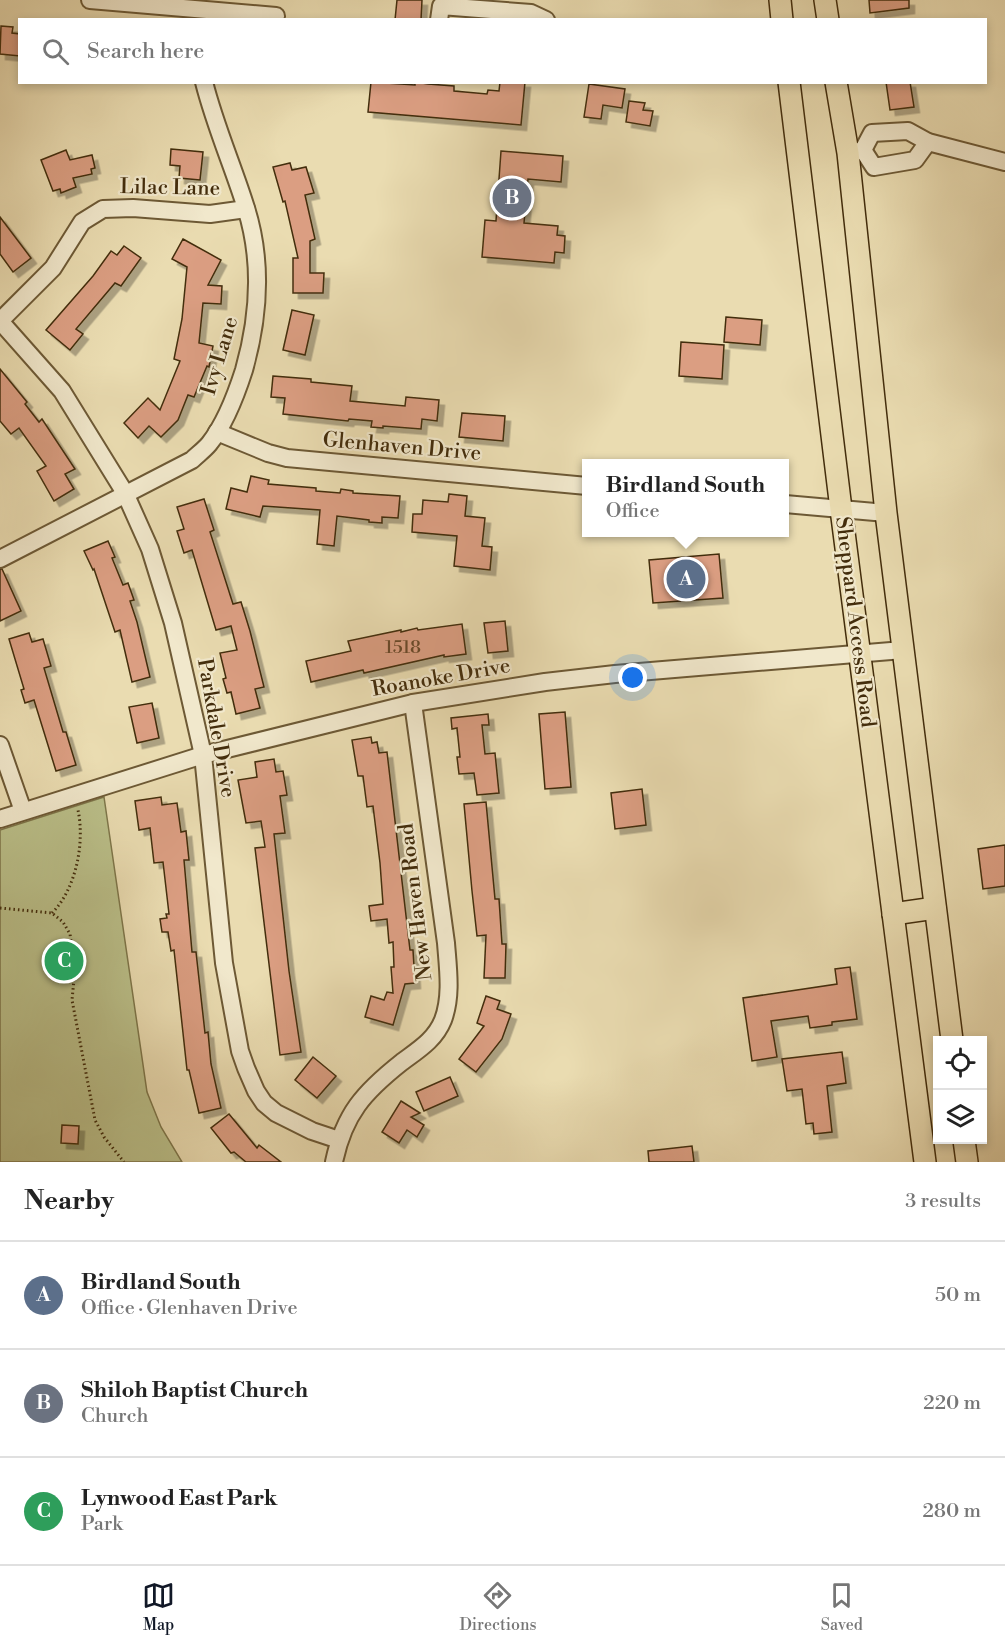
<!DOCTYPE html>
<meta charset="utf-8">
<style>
body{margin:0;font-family:"Libre Bodoni",serif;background:#f6f6f6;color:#222}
.controls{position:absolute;right:18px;bottom:18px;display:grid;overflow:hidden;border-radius:0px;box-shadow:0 3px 9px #0003}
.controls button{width:54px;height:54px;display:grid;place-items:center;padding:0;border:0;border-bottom:2px solid #e0e0e0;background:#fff;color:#222;font:30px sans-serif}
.you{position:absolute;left:633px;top:678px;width:21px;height:21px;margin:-15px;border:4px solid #fff;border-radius:50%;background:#1a73e8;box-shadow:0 0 0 9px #1a73e833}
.badge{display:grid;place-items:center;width:39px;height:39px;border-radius:50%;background:#111827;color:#fff;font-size:20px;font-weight:700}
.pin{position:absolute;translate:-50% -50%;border:3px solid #fff;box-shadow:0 2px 6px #0006}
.popup{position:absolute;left:582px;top:459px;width:207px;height:78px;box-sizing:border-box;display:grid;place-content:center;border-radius:0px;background:#fff;filter:drop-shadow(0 2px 4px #0005);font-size:20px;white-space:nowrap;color:#767676}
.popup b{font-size:22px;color:#222}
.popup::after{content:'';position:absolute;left:50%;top:100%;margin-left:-12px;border:12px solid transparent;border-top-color:#fff}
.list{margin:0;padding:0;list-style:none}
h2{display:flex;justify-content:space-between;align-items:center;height:78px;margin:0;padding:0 24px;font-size:26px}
h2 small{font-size:20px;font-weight:400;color:#767676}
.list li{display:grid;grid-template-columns:39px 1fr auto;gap:18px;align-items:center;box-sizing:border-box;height:108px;padding:0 24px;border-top:2px solid #e0e0e0}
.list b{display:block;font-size:22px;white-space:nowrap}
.list p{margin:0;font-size:20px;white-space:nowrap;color:#767676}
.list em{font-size:20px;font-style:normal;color:#767676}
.icon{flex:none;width:33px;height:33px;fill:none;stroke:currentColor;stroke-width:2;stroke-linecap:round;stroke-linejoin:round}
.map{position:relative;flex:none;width:1005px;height:1162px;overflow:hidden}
.search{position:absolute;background:#fff;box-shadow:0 3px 9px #0003;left:18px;right:18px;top:18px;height:66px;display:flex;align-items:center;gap:15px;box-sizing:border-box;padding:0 21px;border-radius:0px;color:#767676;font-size:22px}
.sheet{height:402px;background:#fff}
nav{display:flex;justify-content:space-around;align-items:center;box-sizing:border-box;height:84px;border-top:2px solid #e0e0e0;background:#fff;font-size:16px;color:#767676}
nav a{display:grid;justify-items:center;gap:3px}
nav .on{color:#111827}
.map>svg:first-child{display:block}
</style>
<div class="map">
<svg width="1005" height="1162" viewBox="0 0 1005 1162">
<defs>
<filter id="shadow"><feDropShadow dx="5.5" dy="5.5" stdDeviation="0" flood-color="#0004"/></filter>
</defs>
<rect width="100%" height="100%" fill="#eadcb1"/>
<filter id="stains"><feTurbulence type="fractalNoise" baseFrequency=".00333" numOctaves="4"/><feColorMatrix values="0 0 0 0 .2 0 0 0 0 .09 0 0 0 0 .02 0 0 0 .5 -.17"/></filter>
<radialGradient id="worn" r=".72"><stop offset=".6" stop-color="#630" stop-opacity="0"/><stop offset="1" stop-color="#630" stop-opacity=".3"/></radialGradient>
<polygon fill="#babf89" stroke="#7e764a" stroke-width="1.5" points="104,797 147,1092 161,1127 182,1162 0,1162 0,830"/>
<g fill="#db9e82" stroke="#432d0c" stroke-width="1.5" filter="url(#shadow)">
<polygon points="397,0 422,0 421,20 395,20"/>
<polygon points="869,0 909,0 909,8 870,13"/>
<polygon points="1,26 13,27 12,33 20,34 20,56 0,54"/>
<polygon points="371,82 415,85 415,82 428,84 454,86 454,91 487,94 488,90 499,91 500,82 525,82 521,125 368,112"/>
<polygon points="886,82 910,82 914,107 890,110"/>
<polygon points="589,84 625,89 622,108 603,105 601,119 584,117"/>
<polygon points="629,101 645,103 643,110 653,111 650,126 626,122"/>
<polygon points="171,149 203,152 200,180 179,178 180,166 170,165"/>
<polygon points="66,150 70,160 92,155 95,168 91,169 92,174 73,178 76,187 61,193 60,189 53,191 41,160"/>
<polygon points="501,151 563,156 561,182 528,179 524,223 558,226 557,235 565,236 564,253 555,252 554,263 482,257 485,220 496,221"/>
<polygon points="290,163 292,170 306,167 314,193 305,195 315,239 310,241 310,273 324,273 323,293 293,293 293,258 298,258 285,201 283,202 273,167"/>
<polygon points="0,217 31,258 13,272 0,254"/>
<polygon points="183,239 221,260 208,285 222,286 221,304 203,303 199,343 213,346 209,367 207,366 194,397 188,395 178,420 161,437 149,426 138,438 124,423 148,398 160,410 180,361 174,359 182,319 187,267 172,259"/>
<polygon points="124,246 141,258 121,286 115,283 76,329 83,334 70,350 46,330 93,276 111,251 117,255"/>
<polygon points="292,310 314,315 305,355 283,350"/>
<polygon points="726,317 762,320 760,345 724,342"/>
<polygon points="681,342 724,345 722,379 679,376"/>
<polygon points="0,369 27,402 25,404 39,422 42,419 75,469 65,474 74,489 54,501 37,471 46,466 19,428 11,434 0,421"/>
<polygon points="273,376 311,379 311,382 352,386 350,401 405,406 406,397 439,400 437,421 422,419 421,429 383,426 383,428 371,427 372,421 349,419 348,421 283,414 285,398 271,397"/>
<polygon points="462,413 505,416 503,441 459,437"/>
<polygon points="251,476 269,480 268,484 316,488 316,491 340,493 341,489 353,491 353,493 400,496 398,518 382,517 382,523 369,522 369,520 337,516 334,546 317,544 320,510 263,506 260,517 226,509 231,488 247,492"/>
<polygon points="449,494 467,496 465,516 485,518 482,546 492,547 490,570 454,566 457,536 412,532 413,514 422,514 423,500 448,502"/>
<polygon points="204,499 214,530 210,532 233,604 241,602 250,631 264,687 255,689 260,708 236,714 231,692 227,693 223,679 226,678 220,653 237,650 231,626 216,630 192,550 184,553 177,531 184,529 177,507"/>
<polygon points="108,541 115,557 112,558 123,585 128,583 134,600 130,601 137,622 150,677 132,682 120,630 115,632 94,569 93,570 84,551"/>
<polygon points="719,554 723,598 653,603 649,560"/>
<polygon points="0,569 2,569 21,611 0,621"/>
<polygon points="505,621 508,651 488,653 484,623"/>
<polygon points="462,624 466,654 444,657 444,655 364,673 363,670 311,682 306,661 351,651 348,641 401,630 401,632 417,628 418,630"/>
<polygon points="29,633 32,642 43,639 51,666 44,668 63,732 66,732 76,765 56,771 34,700 25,703 21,690 24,689 9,639"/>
<polygon points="152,703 159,738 137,743 129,707"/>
<polygon points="565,712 571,787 545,789 539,714"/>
<polygon points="488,714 489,725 482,725 485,754 495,753 499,793 477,795 474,773 459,774 457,757 460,757 457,728 452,729 451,718"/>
<polygon points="371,737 372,743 377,742 379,753 387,752 410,950 413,950 415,983 405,984 393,1025 365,1017 371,996 384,1000 387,992 393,993 391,967 394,967 393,942 389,943 387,919 371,921 369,906 383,904 380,863 373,806 367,807 363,776 358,776 352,740"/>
<polygon points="274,759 276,772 283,771 287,795 280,796 285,833 274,834 289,971 301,1052 280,1055 255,848 265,847 261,821 246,823 238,780 257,777 255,762"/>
<polygon points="642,789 646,825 615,829 611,793"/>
<polygon points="161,797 162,805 177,803 181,832 186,831 189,860 184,860 192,952 196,952 205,1033 208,1032 211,1064 221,1108 199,1113 189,1070 187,1070 174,950 171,951 168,932 162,932 160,919 167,918 166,914 169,914 163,862 154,863 150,828 139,830 135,801"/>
<polygon points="486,802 495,899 499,899 502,944 506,944 505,978 484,978 486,935 477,936 472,891 464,804"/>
<polygon points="1005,845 1005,886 983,889 978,849"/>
<polygon points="850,967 857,1019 832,1022 832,1025 810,1028 808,1016 771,1021 777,1057 752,1061 743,998 837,984 835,969"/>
<polygon points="486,996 500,1001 497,1009 511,1014 502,1039 476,1072 459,1059 484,1026 477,1023"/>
<polygon points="842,1052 846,1083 827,1086 832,1132 814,1134 813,1123 806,1124 802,1089 787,1091 782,1059"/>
<polygon points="313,1057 336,1076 317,1098 295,1080"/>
<polygon points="450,1077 458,1096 424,1111 416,1092"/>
<polygon points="401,1101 420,1113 411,1117 424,1125 417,1137 407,1130 399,1143 382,1132"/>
<polygon points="229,1114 257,1148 259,1145 281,1162 246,1162 234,1152 231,1153 211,1128"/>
<polygon points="62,1125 79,1126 78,1144 61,1143"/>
<polygon points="692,1146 694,1162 649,1162 648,1151"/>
</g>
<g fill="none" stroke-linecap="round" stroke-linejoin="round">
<g stroke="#6d5935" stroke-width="20">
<g id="minor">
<polyline points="90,0 276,16"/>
<polyline points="439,20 441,6 531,13 546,20"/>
<polyline points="863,150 874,167 915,160 928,142"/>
<polyline points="848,153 863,150 872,133 908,131 928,142 1005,162"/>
<polyline points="0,321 62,391 125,493 150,549 173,623 203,755 224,963 240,1051 246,1068 256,1091 264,1103 276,1113 312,1131 339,1140"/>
<polyline points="0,321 53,268 82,222 103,209 133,208 210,214 246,209"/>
<polyline points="217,432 268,453 287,458 587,486"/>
<polyline points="785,504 886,513"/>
<path d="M0,559L192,460C197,455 204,450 209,444C225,424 236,395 244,370C259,317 263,262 246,208C233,166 215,126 204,82"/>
<polyline points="0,745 23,811"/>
<polyline points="0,819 203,755 413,703 545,682 615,674 903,650"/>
<path d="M334,1162C344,1114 364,1092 402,1062C418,1050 435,1040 443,1020C452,996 448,969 446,943L413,703"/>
</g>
</g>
<g stroke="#432d0c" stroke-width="24">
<g id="major">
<polyline points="780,0 782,20"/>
<polyline points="825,0 828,20"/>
<polyline points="789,82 841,509 925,1162"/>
<polyline points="836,82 848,153 886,513 952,1040"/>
<polyline points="893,914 935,908"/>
<polyline points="964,1140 967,1162"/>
</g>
</g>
<g stroke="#432d0c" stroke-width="3" stroke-dasharray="1.5 3" stroke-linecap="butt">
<polyline points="0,908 52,913 63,922 70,934 75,969 72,1000 95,1120 104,1137 124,1162"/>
<path d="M52,913C76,889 85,843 78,810"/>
</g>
<use href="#minor" stroke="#f1e8cc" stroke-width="16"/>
<use href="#major" stroke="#eadcb1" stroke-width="21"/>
</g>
<g text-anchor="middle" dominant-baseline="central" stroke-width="4.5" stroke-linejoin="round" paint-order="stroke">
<g font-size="18" fill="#69492a">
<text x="403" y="647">1518</text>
</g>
<g font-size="21" fill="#432d0c" stroke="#f1e8cc">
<text transform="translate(170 188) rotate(1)">Lilac Lane</text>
<text transform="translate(220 356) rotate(-73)">Ivy Lane</text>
<text transform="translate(402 447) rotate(5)">Glenhaven Drive</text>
<text transform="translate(855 622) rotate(83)">Sheppard Access Road</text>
<text transform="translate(441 678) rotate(-10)">Roanoke Drive</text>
<text transform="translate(216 728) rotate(80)">Parkdale Drive</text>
<text transform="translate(416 902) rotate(-97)">New Haven Road</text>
</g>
</g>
<rect width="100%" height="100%" filter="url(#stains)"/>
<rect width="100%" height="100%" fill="url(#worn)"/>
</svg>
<div class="controls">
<button><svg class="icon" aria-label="locate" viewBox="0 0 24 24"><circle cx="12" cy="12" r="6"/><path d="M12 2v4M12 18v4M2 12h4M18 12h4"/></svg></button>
<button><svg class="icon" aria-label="layers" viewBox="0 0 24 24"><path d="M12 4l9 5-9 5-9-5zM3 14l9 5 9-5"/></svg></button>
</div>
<div class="you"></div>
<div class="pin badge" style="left:686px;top:579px;background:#5c6f8a">A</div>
<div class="popup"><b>Birdland South</b>Office</div>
<div class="pin badge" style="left:512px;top:198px;background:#6b7280">B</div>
<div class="pin badge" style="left:64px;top:961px;background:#2e9e5b">C</div>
<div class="search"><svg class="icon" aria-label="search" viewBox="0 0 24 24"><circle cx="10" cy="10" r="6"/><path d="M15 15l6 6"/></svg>Search here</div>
</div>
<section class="sheet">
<h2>Nearby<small>3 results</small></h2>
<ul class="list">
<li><span class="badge" style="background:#5c6f8a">A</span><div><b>Birdland South</b><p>Office · Glenhaven Drive</p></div><em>50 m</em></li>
<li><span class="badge" style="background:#6b7280">B</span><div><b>Shiloh Baptist Church</b><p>Church</p></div><em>220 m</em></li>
<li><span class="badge" style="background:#2e9e5b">C</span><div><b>Lynwood East Park</b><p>Park</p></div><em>280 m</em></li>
</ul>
</section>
<nav>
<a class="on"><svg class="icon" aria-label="map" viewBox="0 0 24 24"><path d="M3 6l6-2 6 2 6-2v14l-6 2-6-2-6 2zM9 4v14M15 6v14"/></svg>Map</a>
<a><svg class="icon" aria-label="directions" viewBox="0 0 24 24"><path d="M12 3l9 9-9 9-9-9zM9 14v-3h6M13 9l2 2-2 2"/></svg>Directions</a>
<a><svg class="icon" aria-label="saved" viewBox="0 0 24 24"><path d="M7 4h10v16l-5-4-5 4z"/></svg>Saved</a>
</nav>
